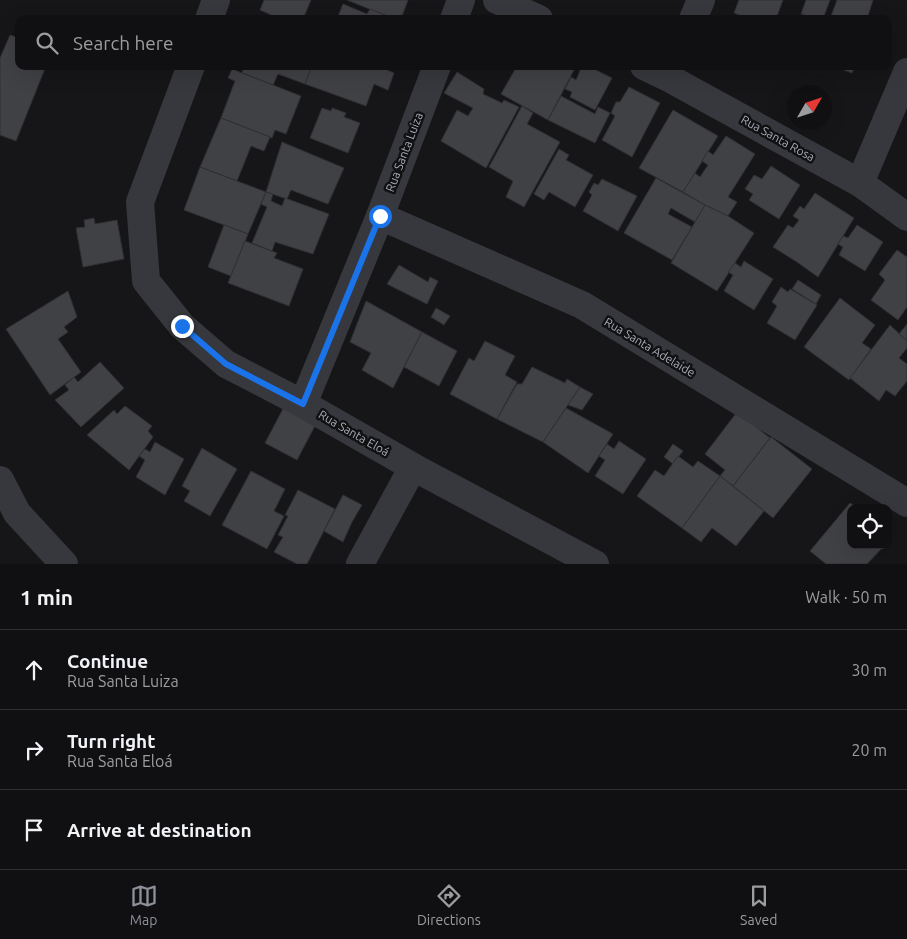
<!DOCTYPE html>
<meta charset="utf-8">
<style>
body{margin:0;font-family:Ubuntu,sans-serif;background:#19191b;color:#f1f3f6}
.controls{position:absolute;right:15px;bottom:15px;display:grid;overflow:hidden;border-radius:10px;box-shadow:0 5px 20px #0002}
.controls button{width:45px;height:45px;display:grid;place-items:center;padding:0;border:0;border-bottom:1px solid #303032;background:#101012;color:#f1f3f6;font:25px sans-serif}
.compass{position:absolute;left:787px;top:85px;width:45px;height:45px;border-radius:50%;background:#101012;box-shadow:0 5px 20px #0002;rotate:51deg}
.stop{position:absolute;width:15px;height:15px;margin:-11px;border:4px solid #1a73e8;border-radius:50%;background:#fff}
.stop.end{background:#1a73e8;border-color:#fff;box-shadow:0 1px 5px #0008}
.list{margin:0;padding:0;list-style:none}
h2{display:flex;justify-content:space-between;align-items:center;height:65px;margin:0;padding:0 20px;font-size:21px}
h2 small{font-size:16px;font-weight:400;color:#9c9d9f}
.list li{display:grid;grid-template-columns:32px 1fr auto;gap:15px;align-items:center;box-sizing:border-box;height:80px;padding:0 20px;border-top:1px solid #303032}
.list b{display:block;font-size:19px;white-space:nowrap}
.list p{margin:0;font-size:16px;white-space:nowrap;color:#9c9d9f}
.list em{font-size:16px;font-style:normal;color:#9c9d9f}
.icon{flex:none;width:28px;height:28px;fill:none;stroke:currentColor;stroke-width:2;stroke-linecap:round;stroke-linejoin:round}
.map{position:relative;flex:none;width:907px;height:564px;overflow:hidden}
.search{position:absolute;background:#101012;box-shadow:0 5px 20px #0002;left:15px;right:15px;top:15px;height:55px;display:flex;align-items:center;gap:12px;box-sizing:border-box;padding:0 18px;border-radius:10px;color:#9c9d9f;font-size:19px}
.sheet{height:305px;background:#101012}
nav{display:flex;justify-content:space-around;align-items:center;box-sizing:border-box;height:70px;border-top:1px solid #303032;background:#101012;font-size:14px;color:#9c9d9f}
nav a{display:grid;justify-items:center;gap:2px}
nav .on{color:#8c9099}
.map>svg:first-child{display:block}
</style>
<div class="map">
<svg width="907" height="564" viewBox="0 0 907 564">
<rect width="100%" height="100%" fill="#161618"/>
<g fill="#404145" stroke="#303034">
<polygon points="264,0 311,0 303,19 280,19 260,10"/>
<polygon points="347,0 408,0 401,19 394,19"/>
<polygon points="739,0 783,0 776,19 749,19 734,13"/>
<polygon points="806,0 830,0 823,19 815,19 801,14"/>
<polygon points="837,0 873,0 867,19 830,19"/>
<polygon points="343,4 367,14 370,9 395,19 337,19"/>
<polygon points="10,35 19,38 19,66 46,66 16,141 0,135 0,58"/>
<polygon points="244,66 312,66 305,84 278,74 273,85 242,73"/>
<polygon points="312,66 377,66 394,73 388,90 374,84 366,106 305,84"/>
<polygon points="517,66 576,66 548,120 501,94"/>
<polygon points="582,66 588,66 612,78 595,110 570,97 572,92 565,89 571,77 576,80"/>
<polygon points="833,66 855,66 852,73"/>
<polygon points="232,69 301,96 286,134 275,130 272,138 221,118 235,81 228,78"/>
<polygon points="457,72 484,89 483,94 502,103 504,100 519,107 486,168 441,141 457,110 468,116 473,108 444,93"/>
<polygon points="629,87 660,103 632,157 602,140 615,116 611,113 616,102 620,102"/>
<polygon points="561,96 595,114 598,107 610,113 595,143 548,120"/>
<polygon points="522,106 533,113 527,124 560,142 524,207 506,197 513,181 489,167"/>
<polygon points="322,108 331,111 332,108 346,113 344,117 360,123 348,153 310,138"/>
<polygon points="673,110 718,136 683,192 639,168"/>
<polygon points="221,118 270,137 264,151 251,146 237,181 200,167"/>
<polygon points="726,136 755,154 728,197 737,202 728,216 705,205 683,192 695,173 700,177 708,165 702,161 708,151 713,155"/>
<polygon points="282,142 344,168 328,204 291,190 287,199 266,192"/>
<polygon points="559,149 569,155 566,160 593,175 575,207 549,192 544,200 534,194"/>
<polygon points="771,166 800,185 779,219 749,200 753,194 745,189 754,175 762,179"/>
<polygon points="200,167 266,192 248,234 184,210"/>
<polygon points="656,178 705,205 695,222 671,208 668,214 692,227 672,260 624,233"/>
<polygon points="602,179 637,196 618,231 583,211 592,195 589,192 594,183 598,185"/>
<polygon points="266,192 273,194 271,201 282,206 285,198 329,214 313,254 275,242 272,251 252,243 267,207 261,204"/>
<polygon points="815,193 854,218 818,277 797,262 773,247 788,225 793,228 799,220 793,216 800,206 804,209"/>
<polygon points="705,205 728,216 754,233 717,291 671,263"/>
<polygon points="94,218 95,224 117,220 124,259 83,267 76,228 85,227 84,220"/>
<polygon points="224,225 248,234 231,276 208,267"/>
<polygon points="857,225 883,242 865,271 839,255 843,247 838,244 843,236 848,238"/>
<polygon points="245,241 277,253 274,258 303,269 289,306 228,283"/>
<polygon points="897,250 907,257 907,307 898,320 871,300 885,280 879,274"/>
<polygon points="744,261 773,279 754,310 724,291 733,275 728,272 735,263 741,267"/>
<polygon points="399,265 428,282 430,277 438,281 427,304 387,284"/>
<polygon points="798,280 821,295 816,304 792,289"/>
<polygon points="781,287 788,292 790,289 817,305 795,340 767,323 777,306 772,302"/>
<polygon points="68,291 77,317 64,327 68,332 58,339 81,372 50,395 6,329"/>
<polygon points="840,298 875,325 862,343 871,349 849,380 804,347"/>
<polygon points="366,301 422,332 393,388 362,370 371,353 350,342"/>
<polygon points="436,308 450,316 444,325 431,317"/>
<polygon points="907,324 907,341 899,334"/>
<polygon points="890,325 907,341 907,348 899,358 907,364 907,381 895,396 886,390 879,401 850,378"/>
<polygon points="422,332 457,351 439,386 404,367"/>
<polygon points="485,341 515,356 505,375 517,382 497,419 450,394 469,358 474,361"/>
<polygon points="100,362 124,388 81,427 55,400 69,390 65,385 74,377 78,382"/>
<polygon points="532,367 565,383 567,379 580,387 543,442 497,419 517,384 522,384"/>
<polygon points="580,387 593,394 582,410 568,405"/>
<polygon points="285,405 317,422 297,460 265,443"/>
<polygon points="125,406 152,426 148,431 153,437 129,470 87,435 114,410 117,414"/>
<polygon points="566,408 613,434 588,473 543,442"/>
<polygon points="737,412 770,438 733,486 720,476 725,470 705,454"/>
<polygon points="771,437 812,469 773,518 733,486"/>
<polygon points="619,441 646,459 623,494 595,476 605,460 599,456 607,444 614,449"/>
<polygon points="155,442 184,459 165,495 136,477 145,460 139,456 145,449 150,452"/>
<polygon points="673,444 683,451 673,464 664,457"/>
<polygon points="202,448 237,469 210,516 184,501 190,491 182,486"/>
<polygon points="678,456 693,467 698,461 720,476 682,528 637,496 655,470 664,476"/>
<polygon points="251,471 285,489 274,511 284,516 267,549 222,525"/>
<polygon points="720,476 764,511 736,546 712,528 701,542 682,528"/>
<polygon points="298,490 335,509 307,564 297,564 274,552 283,537 278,535 288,516 285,515"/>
<polygon points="343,495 362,505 352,522 343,542 324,531"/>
<polygon points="850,503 857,508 851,508 851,545 885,545 867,564 826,564 810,551"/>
</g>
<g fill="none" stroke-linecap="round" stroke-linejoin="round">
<g stroke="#37383d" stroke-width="28">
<polyline points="497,0 539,19"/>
<polyline points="209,19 216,0"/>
<polyline points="454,19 461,0"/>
<polyline points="693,19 701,0"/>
<polyline points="191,66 140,202 146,281 182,326 226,364 303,404 413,467 595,564"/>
<polyline points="644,66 667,77 860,183 907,217"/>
<polyline points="860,183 907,72"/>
<polyline points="380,216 582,305 907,503"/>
<polyline points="303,404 380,216 437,66"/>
<polyline points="0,480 17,513 64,564"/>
<polyline points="360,564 413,467"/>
</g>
</g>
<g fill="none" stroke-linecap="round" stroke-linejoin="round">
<polyline stroke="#1a73e8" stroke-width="6" points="182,326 226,364 303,404 380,216"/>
</g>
<g text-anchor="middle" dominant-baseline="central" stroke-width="5" stroke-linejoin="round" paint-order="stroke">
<g font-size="12" fill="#a8adb8" stroke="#111113">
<text transform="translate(778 138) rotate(29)">Rua Santa Rosa</text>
<text transform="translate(404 152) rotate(-69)">Rua Santa Luiza</text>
<text transform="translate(650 347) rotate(31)">Rua Santa Adelaide</text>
<text transform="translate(354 433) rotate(30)">Rua Santa Eloá</text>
</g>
</g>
</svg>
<div class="controls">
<button><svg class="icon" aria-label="locate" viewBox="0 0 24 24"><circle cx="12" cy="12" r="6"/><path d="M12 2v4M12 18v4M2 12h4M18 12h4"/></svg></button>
</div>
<svg class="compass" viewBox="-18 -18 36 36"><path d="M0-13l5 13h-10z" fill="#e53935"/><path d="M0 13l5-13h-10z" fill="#9c9d9f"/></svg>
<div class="stop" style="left:380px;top:216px"></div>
<div class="stop end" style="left:182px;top:326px"></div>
<div class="search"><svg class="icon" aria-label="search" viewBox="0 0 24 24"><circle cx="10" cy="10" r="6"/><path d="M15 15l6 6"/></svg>Search here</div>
</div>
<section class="sheet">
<h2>1 min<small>Walk · 50 m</small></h2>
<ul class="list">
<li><svg class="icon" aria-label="ahead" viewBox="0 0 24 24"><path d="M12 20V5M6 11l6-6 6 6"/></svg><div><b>Continue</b><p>Rua Santa Luiza</p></div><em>30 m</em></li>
<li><svg class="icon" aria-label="right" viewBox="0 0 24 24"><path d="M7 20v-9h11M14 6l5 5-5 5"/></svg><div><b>Turn right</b><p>Rua Santa Eloá</p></div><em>20 m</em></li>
<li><svg class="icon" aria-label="arrive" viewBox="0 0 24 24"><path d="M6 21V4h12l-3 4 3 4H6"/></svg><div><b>Arrive at destination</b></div></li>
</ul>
</section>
<nav>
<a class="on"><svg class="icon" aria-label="map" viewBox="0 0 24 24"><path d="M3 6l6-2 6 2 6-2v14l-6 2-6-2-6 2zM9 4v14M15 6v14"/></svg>Map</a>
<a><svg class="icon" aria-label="directions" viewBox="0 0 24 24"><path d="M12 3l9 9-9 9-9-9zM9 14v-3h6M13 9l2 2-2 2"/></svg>Directions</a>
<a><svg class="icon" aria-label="saved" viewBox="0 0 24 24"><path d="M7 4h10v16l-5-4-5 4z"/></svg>Saved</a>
</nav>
